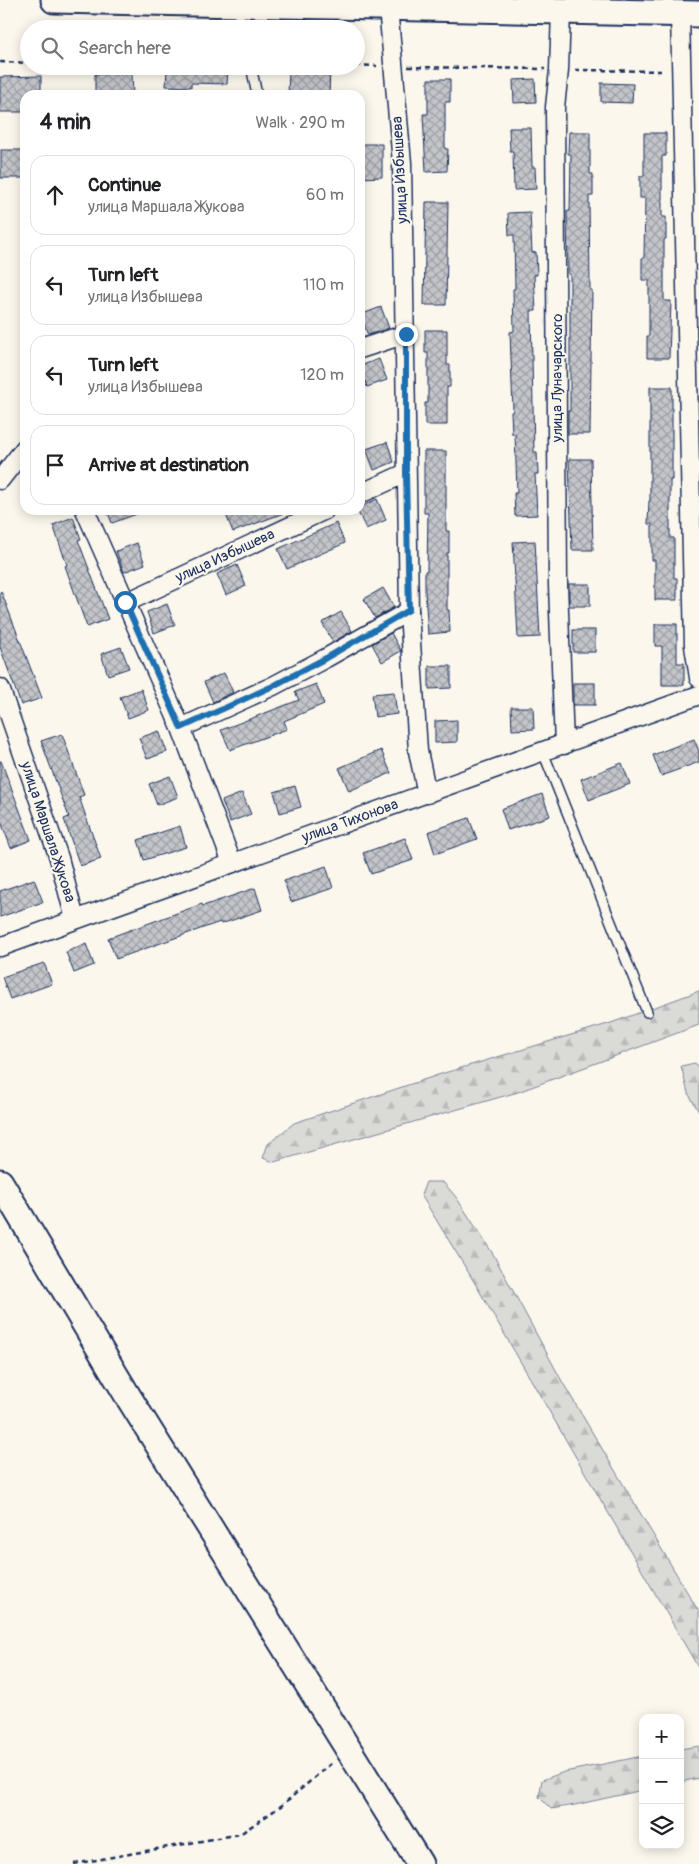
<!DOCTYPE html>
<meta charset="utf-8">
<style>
body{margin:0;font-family:Pangolin,sans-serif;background:#f2f2f2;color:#202124}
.controls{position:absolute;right:15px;bottom:15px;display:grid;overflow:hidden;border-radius:10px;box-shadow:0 2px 12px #0003}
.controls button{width:45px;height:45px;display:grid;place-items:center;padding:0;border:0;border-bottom:1px solid #e0e0e0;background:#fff;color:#202124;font:25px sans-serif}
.stop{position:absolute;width:15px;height:15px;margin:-11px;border:4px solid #1f6fb2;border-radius:50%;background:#fff}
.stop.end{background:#1f6fb2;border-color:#fff;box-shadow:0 1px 5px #0008}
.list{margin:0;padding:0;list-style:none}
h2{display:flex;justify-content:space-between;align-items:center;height:65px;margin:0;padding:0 20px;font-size:21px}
h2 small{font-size:16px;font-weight:400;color:#757577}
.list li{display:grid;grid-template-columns:32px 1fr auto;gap:15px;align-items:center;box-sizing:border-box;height:80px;margin:0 10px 10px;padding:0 10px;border:1px solid #e0e0e0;border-radius:15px}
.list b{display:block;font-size:19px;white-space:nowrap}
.list p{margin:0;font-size:16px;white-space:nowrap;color:#757577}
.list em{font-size:16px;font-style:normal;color:#757577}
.icon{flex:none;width:28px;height:28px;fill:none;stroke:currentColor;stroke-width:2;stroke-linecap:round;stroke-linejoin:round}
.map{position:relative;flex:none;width:699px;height:1864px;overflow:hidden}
.search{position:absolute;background:#fff;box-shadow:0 2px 12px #0003;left:20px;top:20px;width:345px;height:55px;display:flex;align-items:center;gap:12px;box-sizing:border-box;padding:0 18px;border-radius:28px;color:#757577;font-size:19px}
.panel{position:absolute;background:#fff;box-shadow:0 2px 12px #0003;left:20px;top:90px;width:345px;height:425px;border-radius:15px}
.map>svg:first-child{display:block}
</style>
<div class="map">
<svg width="699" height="1864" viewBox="0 0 699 1864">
<defs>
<pattern id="forest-firs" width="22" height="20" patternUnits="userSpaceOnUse" patternTransform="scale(1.25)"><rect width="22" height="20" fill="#dadad7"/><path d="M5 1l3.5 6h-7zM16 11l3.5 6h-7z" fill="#babbbb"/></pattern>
<pattern id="building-cross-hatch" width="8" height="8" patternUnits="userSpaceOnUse" patternTransform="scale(1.25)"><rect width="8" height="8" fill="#c3c5c9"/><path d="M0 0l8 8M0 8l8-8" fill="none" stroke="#9ea0a6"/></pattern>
</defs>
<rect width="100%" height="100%" fill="#fbf7ec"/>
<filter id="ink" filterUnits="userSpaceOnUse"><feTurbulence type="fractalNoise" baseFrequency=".02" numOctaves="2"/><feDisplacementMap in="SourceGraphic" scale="10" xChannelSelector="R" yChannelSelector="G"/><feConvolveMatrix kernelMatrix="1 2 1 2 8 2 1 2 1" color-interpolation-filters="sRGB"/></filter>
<g filter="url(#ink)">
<g fill="url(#forest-firs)" stroke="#7a849a">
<polygon points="699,991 699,1025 518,1092 274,1162 263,1158 268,1144 294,1123 441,1074 611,1023"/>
<polygon points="695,1063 699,1069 699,1112 688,1093 681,1066"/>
<polygon points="426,1182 443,1182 456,1197 493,1254 563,1383 699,1612 699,1669 473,1280 421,1195"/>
<polygon points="699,1746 699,1778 680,1782 680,1749"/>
<polygon points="643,1756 643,1790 575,1805 551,1809 539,1797 542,1780 564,1772"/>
</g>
<g fill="url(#building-cross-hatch)" stroke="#1b2f5e">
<polygon points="167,68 228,70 227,84 191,83 191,87 166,86"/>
<polygon points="289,70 330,71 329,95 288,95"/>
<polygon points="95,74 132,74 133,95 95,95"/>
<polygon points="41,76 41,95 25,95 25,112 0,112 0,77"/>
<polygon points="428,79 450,79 450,102 445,102 445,149 448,149 447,171 426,172 423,114 428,114"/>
<polygon points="535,79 536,102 514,103 513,80"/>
<polygon points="601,83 633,84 632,103 601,102"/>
<polygon points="509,128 531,128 532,167 535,167 536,189 514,190 513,151 510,151"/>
<polygon points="569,132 590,132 590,174 593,174 593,196 589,196 590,290 592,290 590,434 568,434 568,411 570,411 570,274 568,274 567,211 570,211 571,154 568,154"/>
<polygon points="644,133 666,133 666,156 662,156 662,217 666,217 666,239 664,239 664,301 671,301 669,358 647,358 647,336 649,336 649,280 642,280 642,258 644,258 645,198 640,198 640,176 644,176"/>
<polygon points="360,144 382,144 382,177 360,178"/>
<rect x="1" y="150" width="24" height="28"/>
<polygon points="426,202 448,202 446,305 424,305"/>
<polygon points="530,212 532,253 536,252 537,275 534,275 536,311 531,311 534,452 537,452 538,474 535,474 537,515 515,516 514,493 517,493 515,434 512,434 511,412 513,411 510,332 514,331 513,289 515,289 514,235 509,235 508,213"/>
<polygon points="381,307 389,328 368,335 360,315"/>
<polygon points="425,330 447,330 447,365 450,365 450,387 447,387 447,425 425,425 425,403 428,403 428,353 425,353"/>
<polygon points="379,359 387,380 367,387 360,366"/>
<polygon points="650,387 672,387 672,480 670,480 670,538 674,538 674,578 677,578 677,600 655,600 655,560 652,560 652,524 648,524 649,501 650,501"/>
<polygon points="387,442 394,462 374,470 366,449"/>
<polygon points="424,451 446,451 446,531 449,531 449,553 447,553 447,610 449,610 450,632 428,634 425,593 425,571 427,571 428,513 424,513"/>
<polygon points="569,459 591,459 593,550 572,550"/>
<polygon points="377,499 386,520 366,529 357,510 360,510 360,507"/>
<polygon points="107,510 144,510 145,511 112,523"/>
<polygon points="224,510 289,510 289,511 233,532"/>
<polygon points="73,517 81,539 78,540 108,619 87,627 65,566 67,565 53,525"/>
<polygon points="336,523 345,543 287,569 278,549"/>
<polygon points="535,541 540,637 518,638 513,542"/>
<polygon points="137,543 145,564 124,572 116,551"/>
<polygon points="237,565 246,586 226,595 217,574"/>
<rect x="569" y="584" width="21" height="22"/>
<polygon points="383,588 394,607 375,618 364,599"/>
<polygon points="1,591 42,698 21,705 0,647 0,592"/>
<polygon points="167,604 175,625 154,633 147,612"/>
<polygon points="341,612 352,631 333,642 322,623"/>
<polygon points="655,624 677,624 677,663 684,663 684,685 662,685 662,646 655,646"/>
<rect x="573" y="630" width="22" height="22"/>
<polygon points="391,633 401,651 382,662 372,644"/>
<polygon points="121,647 129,668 108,675 101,654"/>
<polygon points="429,666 451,666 451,688 429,689"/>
<polygon points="224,673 233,692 213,702 204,682"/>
<rect x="573" y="683" width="22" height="22"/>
<polygon points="316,684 324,704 284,721 287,729 230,750 221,730 299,700 295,692"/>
<polygon points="141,689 149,710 128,718 120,697"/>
<polygon points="394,692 397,714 375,717 372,694"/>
<polygon points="511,707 533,707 534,729 512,730"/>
<polygon points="457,720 457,742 435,743 435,721"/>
<polygon points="159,731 167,752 147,759 139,738"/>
<polygon points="62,734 84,795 79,797 101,859 80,866 64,819 69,817 41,741"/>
<polygon points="694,739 699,751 699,762 661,776 653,755"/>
<polygon points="381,750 391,773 349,791 339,768"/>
<polygon points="0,761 1,761 31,840 11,848 0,819"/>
<polygon points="622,763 630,784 589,800 581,779"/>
<polygon points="170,776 178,797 157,805 149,784"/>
<polygon points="295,786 301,807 280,813 274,792"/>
<polygon points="242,793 251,814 230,822 222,801"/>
<polygon points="542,794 550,816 508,830 501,809"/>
<polygon points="469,818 477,839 435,854 428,832"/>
<polygon points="180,826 186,847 144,860 138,840"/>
<polygon points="405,838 413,860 371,874 363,853"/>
<polygon points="326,866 333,888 291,902 284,881"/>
<polygon points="34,879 43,902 0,917 0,891"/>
<polygon points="255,888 262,910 221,924 220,922 116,959 108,938 202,904 203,906"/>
<polygon points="86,944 94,965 74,973 66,952"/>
<polygon points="44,963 52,984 10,999 2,977"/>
</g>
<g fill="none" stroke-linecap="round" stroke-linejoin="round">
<g stroke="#1b2f5e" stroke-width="12">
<g id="service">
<polyline points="237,7 242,29"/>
<polyline points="251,66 257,95"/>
<polyline points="543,752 647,1012"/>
</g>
</g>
<g stroke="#1b2f5e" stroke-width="21">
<g id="minor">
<polyline points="388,7 402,163 409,611 418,751 427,794"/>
<polyline points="561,11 559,70 555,107 558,585 564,745"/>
<polyline points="680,13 694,646 699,678"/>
<polyline points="360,349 406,334"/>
<polyline points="0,480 25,448"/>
<polyline points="360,494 406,473"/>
<polyline points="85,510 181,728 232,863"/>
<polyline points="125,603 325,510"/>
<polyline points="0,688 59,858 75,919"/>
<polyline points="181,728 273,686 326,658 409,611"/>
<polyline points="0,947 699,695"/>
</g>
</g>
<g stroke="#1b2f5e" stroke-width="29">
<g id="secondary">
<polyline points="54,0 699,14"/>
<polyline points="0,1182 129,1398 420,1864"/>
</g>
</g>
<g stroke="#1b2f5e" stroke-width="2.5" stroke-dasharray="5 4" stroke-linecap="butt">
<polyline points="0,62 29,63"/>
<polyline points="356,65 377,66"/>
<polyline points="408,67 545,69"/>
<polyline points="575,70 665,71"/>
<polyline points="74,1864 240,1834 281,1806 334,1761"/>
</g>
<use href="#service" stroke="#fbf7ec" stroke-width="9"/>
<use href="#minor" stroke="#fbf7ec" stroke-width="18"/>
<use href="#secondary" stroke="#fbf7ec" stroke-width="25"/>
</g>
</g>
<g fill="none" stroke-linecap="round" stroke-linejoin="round" filter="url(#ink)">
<polyline stroke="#1f6fb2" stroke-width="6" points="125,602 181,728 273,686 326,658 409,610 406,473 406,334"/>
</g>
<g text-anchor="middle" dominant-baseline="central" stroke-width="4.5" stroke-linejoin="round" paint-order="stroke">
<g font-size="15" fill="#1b2f5e" stroke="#fbf7ec">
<text transform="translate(400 170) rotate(-93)">улица Избышева</text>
<text transform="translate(557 378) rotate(-90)">улица Луначарского</text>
<text transform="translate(225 556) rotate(-25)">улица Избышева</text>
<text transform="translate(350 821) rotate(-20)">улица Тихонова</text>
<text transform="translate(48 832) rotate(72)">улица Маршала Жукова</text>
</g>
</g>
</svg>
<div class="controls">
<button>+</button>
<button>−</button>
<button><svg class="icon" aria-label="layers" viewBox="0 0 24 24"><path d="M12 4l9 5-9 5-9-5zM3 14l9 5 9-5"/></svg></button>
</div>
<div class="stop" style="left:125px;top:602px"></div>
<div class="stop end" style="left:406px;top:334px"></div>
<div class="search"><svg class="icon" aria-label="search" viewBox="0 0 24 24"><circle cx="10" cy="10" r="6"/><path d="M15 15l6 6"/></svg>Search here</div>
<section class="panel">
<h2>4 min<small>Walk · 290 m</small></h2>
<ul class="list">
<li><svg class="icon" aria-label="ahead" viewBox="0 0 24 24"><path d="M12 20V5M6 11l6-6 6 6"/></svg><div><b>Continue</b><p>улица Маршала Жукова</p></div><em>60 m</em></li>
<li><svg class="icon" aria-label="left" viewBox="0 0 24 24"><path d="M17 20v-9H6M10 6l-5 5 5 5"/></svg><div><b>Turn left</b><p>улица Избышева</p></div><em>110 m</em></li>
<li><svg class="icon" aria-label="left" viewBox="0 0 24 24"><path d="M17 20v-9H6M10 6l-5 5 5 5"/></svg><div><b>Turn left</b><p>улица Избышева</p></div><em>120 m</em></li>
<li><svg class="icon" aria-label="arrive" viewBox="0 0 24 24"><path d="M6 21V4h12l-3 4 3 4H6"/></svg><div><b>Arrive at destination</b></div></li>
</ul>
</section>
</div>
